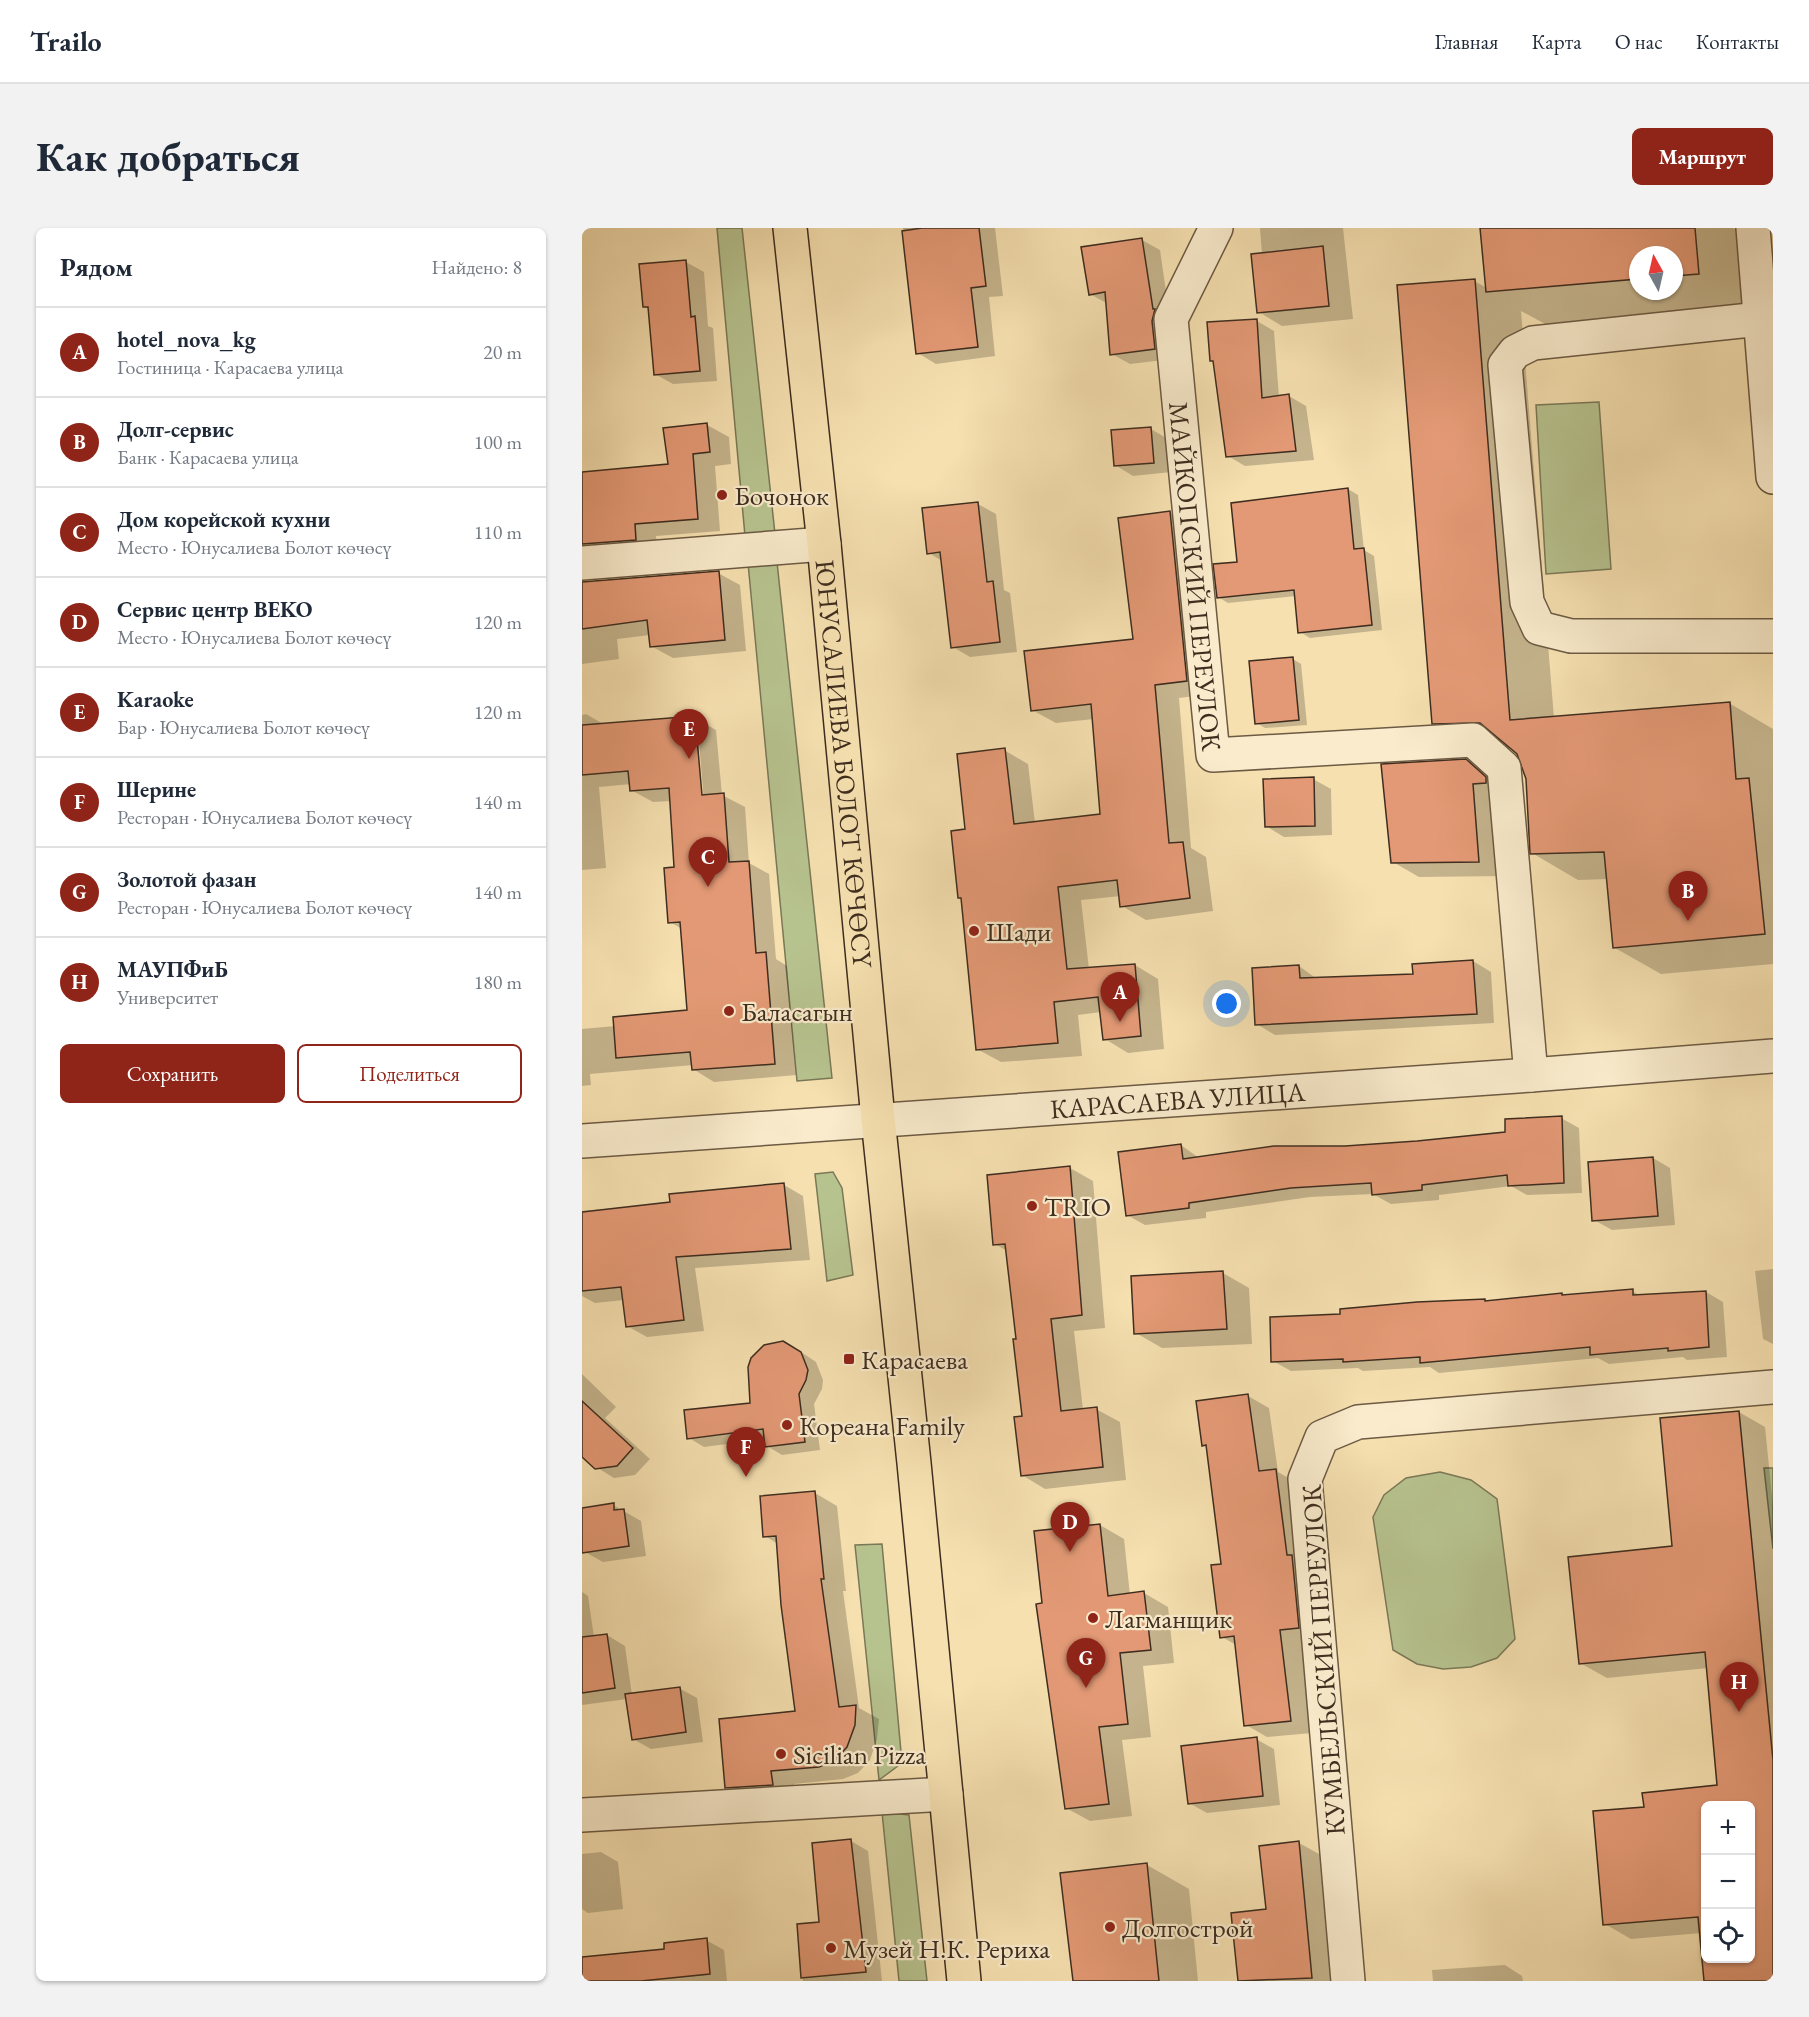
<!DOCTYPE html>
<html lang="ru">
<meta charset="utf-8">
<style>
body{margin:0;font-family:"EB Garamond",serif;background:#f2f2f3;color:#1f2937}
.controls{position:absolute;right:18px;bottom:18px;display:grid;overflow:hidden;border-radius:9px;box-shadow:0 2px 4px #0004}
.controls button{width:54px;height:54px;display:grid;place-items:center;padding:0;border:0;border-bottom:2px solid #e0e1e3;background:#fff;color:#1f2937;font:30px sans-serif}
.compass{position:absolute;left:1047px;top:18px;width:54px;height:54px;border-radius:50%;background:#fff;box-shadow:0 2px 4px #0004;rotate:352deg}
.you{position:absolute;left:645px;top:776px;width:21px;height:21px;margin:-15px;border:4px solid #fff;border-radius:50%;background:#1a73e8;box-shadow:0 0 0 9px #1a73e833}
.badge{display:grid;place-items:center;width:39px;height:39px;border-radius:50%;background:#8f2418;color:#fff;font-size:20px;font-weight:700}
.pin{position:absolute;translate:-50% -50px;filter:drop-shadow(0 2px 3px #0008)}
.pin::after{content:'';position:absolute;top:32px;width:21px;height:18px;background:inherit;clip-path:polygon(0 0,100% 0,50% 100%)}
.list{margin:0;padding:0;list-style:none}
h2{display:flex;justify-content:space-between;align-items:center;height:78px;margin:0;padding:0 24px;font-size:26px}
h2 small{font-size:20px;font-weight:400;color:#747a83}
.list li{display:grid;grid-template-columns:39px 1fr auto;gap:18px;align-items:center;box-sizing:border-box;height:90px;padding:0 24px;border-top:2px solid #e0e1e3}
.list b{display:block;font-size:22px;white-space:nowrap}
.list p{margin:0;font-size:20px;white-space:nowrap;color:#747a83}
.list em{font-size:20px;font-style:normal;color:#747a83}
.actions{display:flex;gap:12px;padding:18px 24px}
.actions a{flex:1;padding:14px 0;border:2px solid #8f2418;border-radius:9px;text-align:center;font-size:21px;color:#8f2418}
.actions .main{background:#8f2418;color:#fff}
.icon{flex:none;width:33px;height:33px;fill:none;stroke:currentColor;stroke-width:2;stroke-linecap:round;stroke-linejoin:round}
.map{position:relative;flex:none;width:1191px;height:1753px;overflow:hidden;border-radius:9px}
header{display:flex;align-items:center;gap:36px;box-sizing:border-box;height:84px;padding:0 30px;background:#fff;border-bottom:2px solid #e0e1e3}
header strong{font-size:28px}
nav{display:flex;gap:33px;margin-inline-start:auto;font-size:21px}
.intro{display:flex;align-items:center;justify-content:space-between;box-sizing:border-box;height:144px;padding:0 36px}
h1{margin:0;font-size:42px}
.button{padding:15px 27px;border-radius:9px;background:#8f2418;color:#fff;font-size:21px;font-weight:700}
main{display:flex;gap:36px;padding:0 36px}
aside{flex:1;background:#fff;border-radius:9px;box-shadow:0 2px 4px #0004}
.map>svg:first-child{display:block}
</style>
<header>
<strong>Trailo</strong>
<nav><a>Главная</a><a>Карта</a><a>О нас</a><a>Контакты</a></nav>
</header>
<div class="intro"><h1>Как добраться</h1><a class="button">Маршрут</a></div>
<main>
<aside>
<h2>Рядом<small>Найдено: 8</small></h2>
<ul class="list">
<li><span class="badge">A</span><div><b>hotel_nova_kg</b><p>Гостиница · Карасаева улица</p></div><em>20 m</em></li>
<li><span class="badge">B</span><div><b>Долг-сервис</b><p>Банк · Карасаева улица</p></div><em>100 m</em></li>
<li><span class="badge">C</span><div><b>Дом корейской кухни</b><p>Место · Юнусалиева Болот көчөсү</p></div><em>110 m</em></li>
<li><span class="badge">D</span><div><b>Сервис центр BEKO</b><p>Место · Юнусалиева Болот көчөсү</p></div><em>120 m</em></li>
<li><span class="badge">E</span><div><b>Karaoke</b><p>Бар · Юнусалиева Болот көчөсү</p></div><em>120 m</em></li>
<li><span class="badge">F</span><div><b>Шерине</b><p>Ресторан · Юнусалиева Болот көчөсү</p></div><em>140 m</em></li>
<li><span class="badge">G</span><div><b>Золотой фазан</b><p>Ресторан · Юнусалиева Болот көчөсү</p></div><em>140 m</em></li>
<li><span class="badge">H</span><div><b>МАУПФиБ</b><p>Университет</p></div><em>180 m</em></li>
</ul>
<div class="actions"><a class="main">Сохранить</a><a>Поделиться</a></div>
</aside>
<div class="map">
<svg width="1191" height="1753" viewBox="0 0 1191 1753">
<rect width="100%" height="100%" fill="#f6e0b0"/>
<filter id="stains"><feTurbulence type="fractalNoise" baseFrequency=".00333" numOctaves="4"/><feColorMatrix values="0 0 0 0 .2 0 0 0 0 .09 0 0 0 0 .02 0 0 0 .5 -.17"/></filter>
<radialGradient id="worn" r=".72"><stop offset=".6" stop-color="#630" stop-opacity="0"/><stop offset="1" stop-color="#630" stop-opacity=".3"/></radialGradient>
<g fill="#b7c38f" stroke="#7a7857" stroke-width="1.5">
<polygon points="135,0 160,0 193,306 163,308"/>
<polygon points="1017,174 1029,341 964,346 954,177"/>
<polygon points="195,334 250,850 215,853 166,335"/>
<polygon points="251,944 260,960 271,1047 245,1053 233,946"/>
<polygon points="1182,1240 1191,1240 1191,1321"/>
<polygon points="858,1244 889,1252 915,1271 933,1411 915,1430 889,1439 861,1441 835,1436 811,1422 791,1289 802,1267 824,1250"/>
<polygon points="300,1316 320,1535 297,1552 273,1317"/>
<polygon points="300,1584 327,1587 345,1753 317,1753"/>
</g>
<g fill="#0003" fill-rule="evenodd">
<polygon points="321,0 413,0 421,68 407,69 413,128 354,136 336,125"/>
<polygon points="678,0 761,0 771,91 700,98 677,84 680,26"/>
<path d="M900,0H1151L1169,11L1176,79L965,97L939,83L972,490L1147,475L1191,501V736L1079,746L1033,720L1026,651L996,652L950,625L945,551L936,525L930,520L899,522L852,495L892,53L905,60ZM1056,27H1092V63H1056Z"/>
<polygon points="560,12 578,22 588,91 590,131 548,136 530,126 526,76 508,66"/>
<polygon points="104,34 122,44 126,98 131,100 135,153 91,156 73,146 68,82 62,78"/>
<polygon points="675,93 692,103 697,169 707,168 724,178 732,232 663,238 646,228 633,134 629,132"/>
<polygon points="125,197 147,209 149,236 133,238 138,303 74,308 76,324 0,335 0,245 88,238"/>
<polygon points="569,201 586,211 589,244 551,248 533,237"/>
<polygon points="766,261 776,267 782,322 792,328 800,402 728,410 718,404 714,368 646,375 636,369 657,335"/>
<polygon points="396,276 414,286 422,362 428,365 435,424 388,429 371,419 360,333 347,325"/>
<polygon points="588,284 612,298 628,466 597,470 609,620 624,629 631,683 564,692 540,678 539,668 499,672 507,741 553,737 576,751 582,821 546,825 523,811 519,784 496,787 500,828 419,834 395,821 385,602 422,522 446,536 453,595 520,587 512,491 474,495 450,482 553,412 537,291"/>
<polygon points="136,345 158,357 164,423 91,430 69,418 68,407 35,411 37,431 0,436 0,355"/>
<polygon points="711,431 719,436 725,497 683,500 675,495"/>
<path d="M4,486L23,497L113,490L134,502L140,567L163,579L167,635L187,646L194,731L205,738L214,847L132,854L111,841V837L8,846L9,857L0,858V801L33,798L107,784L100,701L88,694L94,640L89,573L71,574L49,562V556L17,559L24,640L0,642V487ZM113,501H116L122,574H119Z"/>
<polygon points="884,533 911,548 923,648 837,649 811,634"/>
<polygon points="731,551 749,561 750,607 702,609 684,598"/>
<polygon points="891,733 909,744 912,795 693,807 675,796 717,738 735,751 832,747"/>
<polygon points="979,890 997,900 1000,965 945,967 929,958 857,967 857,972 809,976 791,966 728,969 624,984 624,990 563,997 545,987 599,917 617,930 763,920 925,906"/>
<polygon points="1071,930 1088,940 1093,997 1030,1002 1012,992"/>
<polygon points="488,940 511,953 523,1100 492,1103 501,1182 514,1181 538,1194 544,1252 463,1261 440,1247 442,1189 425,1023 413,1016"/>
<polygon points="202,957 221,968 228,1032 113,1040 122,1103 65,1109 45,1098 42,1072 13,1075 0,1068 0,983 89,975"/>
<polygon points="1191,1041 1191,1116 1181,1111 1173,1043"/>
<polygon points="641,1045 667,1060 670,1116 580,1120 554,1105"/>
<polygon points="1050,1063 1059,1068 1124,1064 1141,1074 1145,1129 1105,1132 1101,1129 1027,1136 1016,1130 857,1145 848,1139 781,1143 776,1140 709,1143 691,1133 760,1088 902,1072 906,1074 980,1066 983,1068"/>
<polygon points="191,1115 210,1118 234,1134 241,1152 240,1161 232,1176 238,1222 200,1227 185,1218 184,1211 122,1219 107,1210 170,1176"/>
<polygon points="0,1146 34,1179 23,1190 68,1231 53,1247 32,1250 14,1239 0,1227"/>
<polygon points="666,1168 687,1180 696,1244 715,1255 738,1411 719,1414 730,1505 685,1509 664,1497 654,1417 640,1409 641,1337 626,1220 621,1217"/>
<path d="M1157,1184L1183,1199L1191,1278V1753H1124L1119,1705L1049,1711L1023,1696L1063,1580L1137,1559L1126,1440L1025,1450L998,1435L1092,1320ZM1124,1578H1168V1730H1124Z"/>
<polygon points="233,1265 255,1278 264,1363 261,1363 277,1480 297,1491 295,1511 288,1532 276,1545 261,1551 212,1556 213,1570 167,1572 144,1559 215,1484 196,1316 183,1308"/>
<polygon points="31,1277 59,1293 64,1328 21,1334 3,1324 0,1281"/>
<polygon points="518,1297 542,1311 548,1367 562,1365 586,1379 592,1435 561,1438 569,1509 540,1512 550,1588 508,1593 484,1580 462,1377"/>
<polygon points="0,1364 6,1368 12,1409 25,1407 43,1418 50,1467 97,1460 115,1470 121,1514 69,1521 51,1511 45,1471 0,1477"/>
<polygon points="674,1511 692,1521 698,1577 625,1585 607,1575"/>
<polygon points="269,1613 286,1623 300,1753 221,1753 216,1697 239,1695"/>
<polygon points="717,1615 739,1627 752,1753 658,1753 651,1686 686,1683"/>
<polygon points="19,1624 36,1634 41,1681 6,1685 0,1681 0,1626"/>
<polygon points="565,1637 607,1661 616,1753 493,1753"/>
<polygon points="124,1712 142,1722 145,1753 0,1753 0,1731 84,1723"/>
<polygon points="923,1737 940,1748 941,1753 851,1753 850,1742"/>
</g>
<g fill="#e39975" stroke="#3e2d1f" stroke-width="1.5" fill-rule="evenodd">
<polygon points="340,0 397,0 404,58 389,60 396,119 334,126 320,3"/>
<polygon points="898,0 1113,0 1117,46 1092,48 1092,27 1056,27 1056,51 904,64"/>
<polygon points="560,10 571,81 573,81 570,93 573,121 528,127 523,64 507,67 499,19"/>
<polygon points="741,18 747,78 675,85 669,26"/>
<polygon points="104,32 109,89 113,88 118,143 72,147 66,79 61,79 57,36"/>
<polygon points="893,51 928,492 1148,474 1154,551 1167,550 1183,706 1031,720 1022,624 948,626 944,551 935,526 898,495 850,496 815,57"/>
<polygon points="675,91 680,170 707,166 714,223 644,229 631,133 628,133 625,94"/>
<polygon points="125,195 128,224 111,226 116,291 53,296 54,312 0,316 0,244 86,236 81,200"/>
<polygon points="569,199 572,235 532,238 529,202"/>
<polygon points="766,260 772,321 782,320 790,397 716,405 712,362 635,370 631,336 655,334 649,275"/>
<polygon points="396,274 405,354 411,353 418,414 369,420 358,324 345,326 340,280"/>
<polygon points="588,283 605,453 573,457 587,615 601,614 608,670 538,679 535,652 476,659 485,741 553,736 559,808 521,812 516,769 472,774 476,815 394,822 379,670 376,670 369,603 383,601 375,526 423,520 432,596 518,586 509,476 449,483 442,423 551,411 536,290"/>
<polygon points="137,343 143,412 68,419 65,392 0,401 0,354"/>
<polygon points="711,429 717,492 673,496 667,433"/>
<polygon points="113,488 120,567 142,565 147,634 167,633 174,725 184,724 193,836 110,842 108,824 34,830 31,789 105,782 98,694 86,695 82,640 92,639 87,560 48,563 46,543 0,547 0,497"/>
<polygon points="884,531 904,549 904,555 891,556 897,634 809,635 799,536"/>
<polygon points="732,549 733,598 683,599 681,551"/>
<polygon points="891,732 895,786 673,797 670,740 717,737 718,750 831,746 830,736"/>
<polygon points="980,888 982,955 926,958 925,947 840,957 840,962 790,967 789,955 709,960 607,975 607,980 544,988 536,924 599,916 601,931 692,918 763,918 835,913 923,904 923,891"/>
<polygon points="1071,929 1076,988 1010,993 1006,934"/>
<polygon points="488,938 500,1087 469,1091 479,1183 515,1179 521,1239 439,1248 432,1189 440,1188 431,1111 434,1111 423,1016 411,1017 405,947"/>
<polygon points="202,955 209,1021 94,1029 102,1092 44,1099 39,1059 0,1063 0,984 88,974 87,966"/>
<polygon points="641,1043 645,1101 552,1106 549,1048"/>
<polygon points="1051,1061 1051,1067 1124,1063 1127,1119 1086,1123 1086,1120 1008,1127 1008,1119 838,1135 838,1129 761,1134 761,1131 689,1134 688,1089 758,1086 758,1081 835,1074 903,1071 903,1073 980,1065 980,1067"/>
<polygon points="201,1113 219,1124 226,1142 224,1152 217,1166 223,1214 183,1219 181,1201 105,1211 102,1182 168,1175 166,1139 169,1130 182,1117"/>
<polygon points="666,1166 677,1243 694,1241 705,1327 710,1327 717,1400 698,1402 709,1493 662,1498 652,1408 638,1410 629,1337 639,1336 624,1217 620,1218 614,1173"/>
<polygon points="0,1173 51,1220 35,1238 13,1241 0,1229"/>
<path d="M1157,1183L1191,1532V1753H1122L1116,1689L1021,1697L1011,1583L1062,1579L1060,1565L1135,1557L1123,1424L997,1436L986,1329L1090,1318L1078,1190ZM1124,1578H1168V1731H1124Z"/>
<polygon points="233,1263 242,1351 239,1351 257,1479 274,1477 273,1497 265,1519 253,1532 237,1539 189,1543 191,1557 143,1560 137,1491 213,1483 199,1377 194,1308 181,1309 178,1268"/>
<polygon points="32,1275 32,1282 42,1281 47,1318 0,1325 0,1280"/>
<polygon points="518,1296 526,1368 562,1363 569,1422 538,1425 546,1496 517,1499 527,1576 483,1581 454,1376 460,1375 452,1303"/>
<polygon points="25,1406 33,1460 0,1465 0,1409"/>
<polygon points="98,1459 104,1504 50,1512 43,1466"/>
<polygon points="675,1509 681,1568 606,1576 599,1518"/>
<polygon points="269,1611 284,1744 219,1750 215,1696 237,1694 230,1615"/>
<polygon points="717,1613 730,1750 656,1753 649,1685 684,1681 677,1618"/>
<polygon points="565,1635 577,1753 491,1753 478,1645"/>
<polygon points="125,1710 128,1746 59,1753 0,1753 0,1729 82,1721 82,1715"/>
</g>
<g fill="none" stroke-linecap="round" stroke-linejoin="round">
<g stroke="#6c5a43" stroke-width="36">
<g id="minor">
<path id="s1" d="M634,0L589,91L631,527L891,512L922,540L949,847"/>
<polyline points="1171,0 1191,249"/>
<polyline points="1178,91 951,115 933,124 923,137 945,374 957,400 989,408 1191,408"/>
<polyline points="0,335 242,316"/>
<path id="s2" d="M0,913L949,847L1191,828"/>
<polyline points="0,1587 364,1566"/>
<polyline points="766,1753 723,1251 740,1209 776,1194 1191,1159"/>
</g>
</g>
<g stroke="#3e2d1f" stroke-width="36">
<g id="major">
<path id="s3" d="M208,0L242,316L296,891L332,1235L382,1753"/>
</g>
</g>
<use href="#minor" stroke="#f9ebcc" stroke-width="33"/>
<use href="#major" stroke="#f6e0b0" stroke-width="33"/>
</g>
<g fill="#8f2418" stroke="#f9ebcc" stroke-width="2">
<circle cx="140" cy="267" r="6"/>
<circle cx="392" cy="703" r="6"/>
<circle cx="147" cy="783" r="6"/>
<circle cx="450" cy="978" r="6"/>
<rect x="261" y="1125" width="12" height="12" rx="3"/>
<circle cx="205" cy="1197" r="6"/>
<circle cx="511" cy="1390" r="6"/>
<circle cx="199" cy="1526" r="6"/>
<circle cx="528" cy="1699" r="6"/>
<circle cx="249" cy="1720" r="6"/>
</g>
<g text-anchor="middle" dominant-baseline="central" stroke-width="4.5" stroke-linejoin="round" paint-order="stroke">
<g font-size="27" fill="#3e2d1f" stroke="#f9ebcc" text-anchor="start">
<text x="152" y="267">Бочонок</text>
<text x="404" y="703">Шади</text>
<text x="159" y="783">Баласагын</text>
<text x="462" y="978">TRIO</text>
<text x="279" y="1131">Карасаева</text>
<text x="217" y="1197">Кореана Family</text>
<text x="523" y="1390">Лагманщик</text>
<text x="211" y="1526">Sicilian Pizza</text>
<text x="540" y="1699">Долгострой</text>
<text x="261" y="1720">Музей Н.К. Рериха</text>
</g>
<g font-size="27" fill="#3e2d1f" stroke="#f9ebcc">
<text stroke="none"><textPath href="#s1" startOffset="360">МАЙКОПСКИЙ ПЕРЕУЛОК</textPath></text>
<text stroke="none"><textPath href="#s3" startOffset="538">ЮНУСАЛИЕВА БОЛОТ КӨЧӨСҮ</textPath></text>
<text stroke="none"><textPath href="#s2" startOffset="597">КАРАСАЕВА УЛИЦА</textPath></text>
<text transform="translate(741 1432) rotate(-94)">КУМБЕЛЬСКИЙ ПЕРЕУЛОК</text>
</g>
</g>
<rect width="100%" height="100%" filter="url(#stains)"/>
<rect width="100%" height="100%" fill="url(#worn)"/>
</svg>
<div class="controls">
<button>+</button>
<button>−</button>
<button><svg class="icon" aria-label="locate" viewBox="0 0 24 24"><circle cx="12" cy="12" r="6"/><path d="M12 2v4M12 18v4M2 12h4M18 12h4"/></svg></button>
</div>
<svg class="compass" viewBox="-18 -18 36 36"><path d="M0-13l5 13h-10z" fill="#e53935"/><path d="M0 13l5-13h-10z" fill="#747a83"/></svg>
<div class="you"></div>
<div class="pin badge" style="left:538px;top:794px">A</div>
<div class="pin badge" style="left:1106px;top:693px">B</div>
<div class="pin badge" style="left:126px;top:659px">C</div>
<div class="pin badge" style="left:488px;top:1324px">D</div>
<div class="pin badge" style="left:107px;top:531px">E</div>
<div class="pin badge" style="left:164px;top:1249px">F</div>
<div class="pin badge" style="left:504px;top:1460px">G</div>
<div class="pin badge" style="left:1157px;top:1484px">H</div>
</div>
</main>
